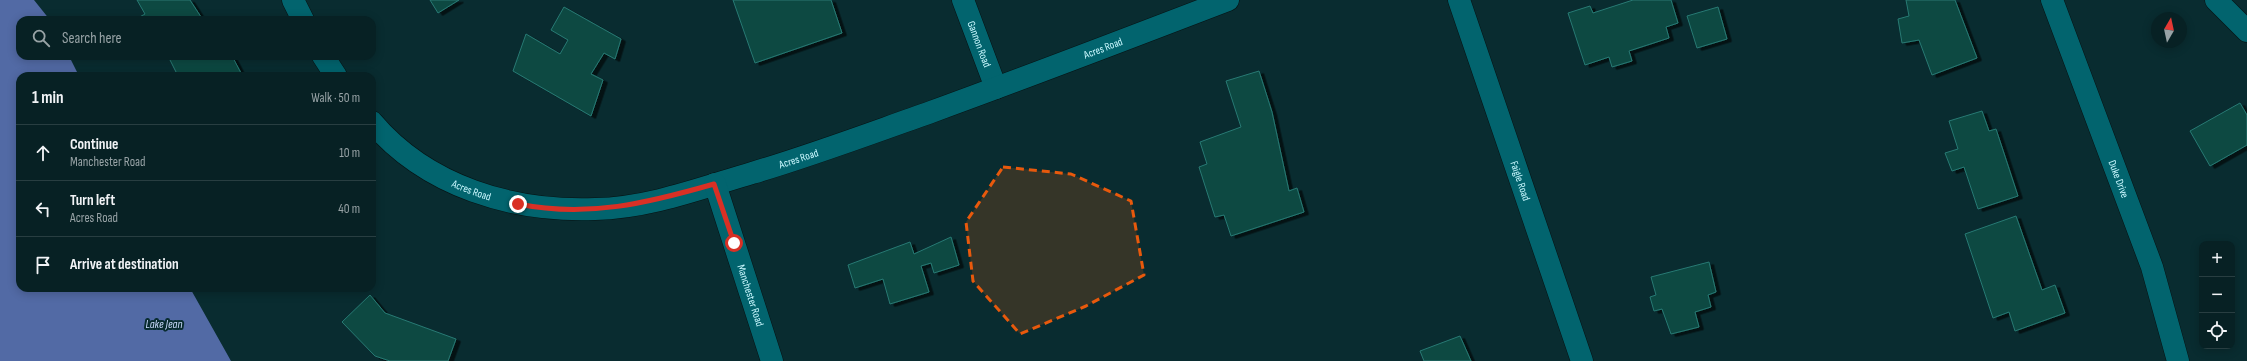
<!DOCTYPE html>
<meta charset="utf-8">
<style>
body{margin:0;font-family:"Sofia Sans Condensed",sans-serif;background:#152e31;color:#f1f3f6}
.controls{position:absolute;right:12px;bottom:12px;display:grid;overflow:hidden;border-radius:8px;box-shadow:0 2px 10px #0003}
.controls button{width:36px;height:36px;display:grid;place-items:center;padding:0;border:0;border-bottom:1px solid #283e41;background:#072124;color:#f1f3f6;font:20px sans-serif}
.compass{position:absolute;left:2151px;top:12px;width:36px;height:36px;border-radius:50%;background:#072124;box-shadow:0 2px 10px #0003;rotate:9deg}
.stop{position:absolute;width:12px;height:12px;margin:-9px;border:3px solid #d93025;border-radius:50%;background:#fff}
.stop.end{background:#d93025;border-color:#fff;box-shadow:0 1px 4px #0008}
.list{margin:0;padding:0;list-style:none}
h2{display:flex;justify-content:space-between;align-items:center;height:52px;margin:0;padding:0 16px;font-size:17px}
h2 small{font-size:13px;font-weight:400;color:#98a3a6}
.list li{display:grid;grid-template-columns:26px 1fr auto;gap:12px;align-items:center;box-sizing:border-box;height:56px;padding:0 16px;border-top:1px solid #283e41}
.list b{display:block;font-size:15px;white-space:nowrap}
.list p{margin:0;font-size:13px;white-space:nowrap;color:#98a3a6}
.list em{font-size:13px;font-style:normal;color:#98a3a6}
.icon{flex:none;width:22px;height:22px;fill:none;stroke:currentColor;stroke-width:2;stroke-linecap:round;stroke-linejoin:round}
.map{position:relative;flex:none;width:2247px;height:361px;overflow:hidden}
.search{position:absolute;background:#072124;box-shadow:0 2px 10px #0003;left:16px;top:16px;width:360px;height:44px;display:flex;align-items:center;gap:10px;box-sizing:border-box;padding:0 14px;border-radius:12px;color:#98a3a6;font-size:15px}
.panel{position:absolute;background:#072124;box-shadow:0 2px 10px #0003;left:16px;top:72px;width:360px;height:220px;border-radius:12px}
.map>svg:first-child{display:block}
</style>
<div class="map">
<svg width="2247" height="361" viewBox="0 0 2247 361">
<defs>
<filter id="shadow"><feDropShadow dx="4.5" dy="2.5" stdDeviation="0" flood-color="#0009"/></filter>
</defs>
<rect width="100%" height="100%" fill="#092c30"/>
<polygon fill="#526aa5" points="0,0 34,0 50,20 20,20 20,56 69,56 79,76 20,76 20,288 190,288 231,361 0,361"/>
<g fill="#0c4843" stroke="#287a73" filter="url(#shadow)">
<polygon points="137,0 190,0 203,20 134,20 145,14"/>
<polygon points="430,0 459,0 438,13"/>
<polygon points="733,0 831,0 842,33 755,63"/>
<polygon points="1633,0 1671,0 1678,23 1666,27 1669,38 1629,51 1632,61 1612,67 1609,57 1585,65 1568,13 1590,6 1593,13"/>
<polygon points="1906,0 1955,0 1977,58 1932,75 1919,40 1902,43 1898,19 1909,16"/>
<polygon points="564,7 621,39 615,59 604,53 591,74 603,80 591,116 513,71 526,34 560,54 568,40 551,30"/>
<polygon points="1718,7 1727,39 1697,48 1687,16"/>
<polygon points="168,56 232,56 241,73 237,76 178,76"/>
<polygon points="1259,71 1272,112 1289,191 1297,188 1304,212 1231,236 1224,215 1215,217 1199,167 1207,164 1200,142 1241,127 1226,81"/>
<polygon points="2240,103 2247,115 2247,145 2210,166 2190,131"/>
<polygon points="1982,111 1989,131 1996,129 2018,196 1978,209 1964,167 1952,171 1945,153 1958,149 1949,121"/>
<polygon points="2016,216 2042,290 2055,285 2065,313 2015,331 2009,312 1993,318 1965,234"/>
<polygon points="951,237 959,265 934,273 931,263 921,266 929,292 890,304 883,279 855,288 848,265 910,242 914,254"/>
<polygon points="1709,262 1716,292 1708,295 1711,307 1695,312 1699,327 1671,334 1662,309 1654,311 1650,297 1656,295 1651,277"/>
<polygon points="370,295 385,313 456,339 448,361 390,361 375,356 342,322"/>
<polygon points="1460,336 1471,361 1424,361 1420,351"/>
</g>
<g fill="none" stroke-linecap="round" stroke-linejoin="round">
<g stroke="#051213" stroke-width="23">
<g id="minor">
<polyline points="293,0 303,20"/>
<path id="s1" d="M963,0L996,88"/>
<path id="s2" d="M1459,0L1582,361"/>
<path id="s3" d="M2052,0L2152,267L2178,361"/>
<polyline points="2216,0 2247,31"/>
<polyline points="323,56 336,76"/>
<path id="s4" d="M372,122C427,187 513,212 595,209C649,208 701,188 752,173C813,155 871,133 931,112C1030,76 1129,38 1228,0"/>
<path id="s5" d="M715,184L772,361"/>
</g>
</g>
<use href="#minor" stroke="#02646e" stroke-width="22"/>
</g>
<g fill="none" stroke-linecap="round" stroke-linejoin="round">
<path stroke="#d93025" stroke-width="5" d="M518,204C588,218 648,203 714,184L734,243"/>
</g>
<path fill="#e8590c" fill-opacity="0.2" stroke="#e8590c" stroke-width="3" stroke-dasharray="8 5" stroke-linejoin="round" d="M1003,167L1071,174L1131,201L1144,275L1086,306L1020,334L973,281L966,222Z"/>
<g text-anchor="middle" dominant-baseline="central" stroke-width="4" stroke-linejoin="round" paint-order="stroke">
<g font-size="11" fill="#c9f8ff" stroke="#092c30">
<text stroke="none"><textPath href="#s1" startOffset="47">Gannon Road</textPath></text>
<text stroke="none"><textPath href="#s4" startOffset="782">Acres Road</textPath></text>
<text stroke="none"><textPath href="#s4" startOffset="458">Acres Road</textPath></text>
<text stroke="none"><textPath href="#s3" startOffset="191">Duke Drive</textPath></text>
<text stroke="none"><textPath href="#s2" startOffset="191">Faigle Road</textPath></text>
<text stroke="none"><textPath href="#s4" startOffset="122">Acres Road</textPath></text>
<text stroke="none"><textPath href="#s5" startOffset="117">Manchester Road</textPath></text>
</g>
<g font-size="12" font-style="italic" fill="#cadafc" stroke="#092c30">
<text x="164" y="324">Lake Jean</text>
</g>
</g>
</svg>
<div class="controls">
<button>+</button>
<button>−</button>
<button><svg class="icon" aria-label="locate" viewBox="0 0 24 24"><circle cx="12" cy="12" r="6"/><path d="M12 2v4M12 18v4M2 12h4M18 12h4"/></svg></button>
</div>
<svg class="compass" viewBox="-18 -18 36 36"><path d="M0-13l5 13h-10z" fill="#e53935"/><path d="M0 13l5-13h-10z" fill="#98a3a6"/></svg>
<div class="stop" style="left:734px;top:243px"></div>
<div class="stop end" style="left:518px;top:204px"></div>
<div class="search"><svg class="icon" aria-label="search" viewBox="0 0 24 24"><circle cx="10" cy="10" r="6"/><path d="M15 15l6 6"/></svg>Search here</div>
<section class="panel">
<h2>1 min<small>Walk · 50 m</small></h2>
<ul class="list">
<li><svg class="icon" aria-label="ahead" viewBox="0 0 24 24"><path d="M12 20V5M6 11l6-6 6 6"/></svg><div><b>Continue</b><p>Manchester Road</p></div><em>10 m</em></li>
<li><svg class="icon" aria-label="left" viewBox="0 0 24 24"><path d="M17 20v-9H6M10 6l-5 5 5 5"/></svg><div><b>Turn left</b><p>Acres Road</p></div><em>40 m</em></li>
<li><svg class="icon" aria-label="arrive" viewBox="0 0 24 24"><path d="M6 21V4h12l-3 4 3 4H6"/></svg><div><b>Arrive at destination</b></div></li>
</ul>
</section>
</div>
